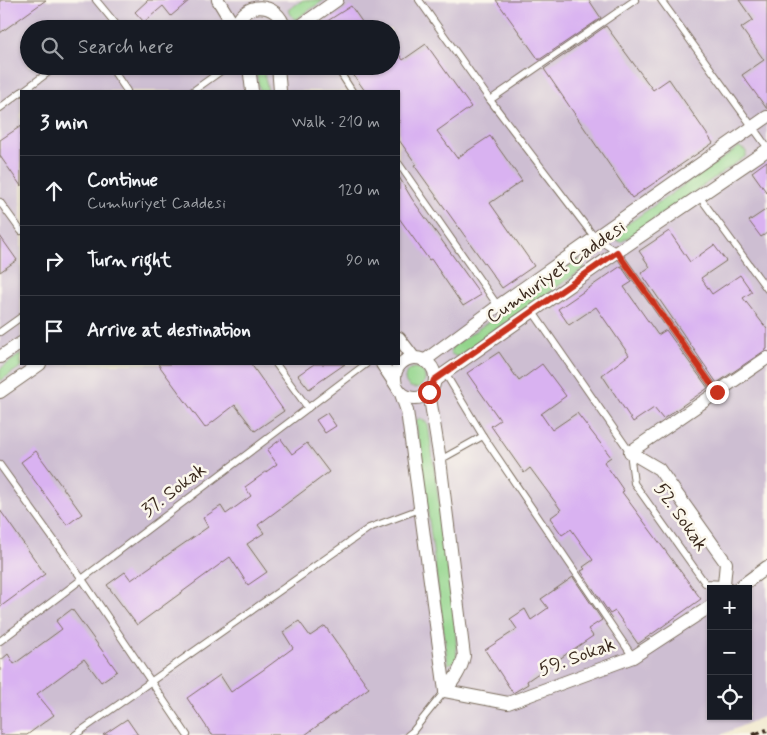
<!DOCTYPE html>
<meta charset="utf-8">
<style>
body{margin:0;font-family:Mynerve,sans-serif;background:#242831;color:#f1f3f6}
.controls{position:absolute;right:15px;bottom:15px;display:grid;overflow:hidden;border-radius:0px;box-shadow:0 1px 4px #0004}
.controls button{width:45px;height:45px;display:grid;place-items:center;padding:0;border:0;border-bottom:1px solid #363941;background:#171b24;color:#f1f3f6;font:25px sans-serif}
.stop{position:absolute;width:15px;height:15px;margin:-11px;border:4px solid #c8321e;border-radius:50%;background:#fff}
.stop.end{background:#c8321e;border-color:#fff;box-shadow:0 1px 5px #0008}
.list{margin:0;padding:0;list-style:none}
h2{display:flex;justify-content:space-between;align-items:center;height:65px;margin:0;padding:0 20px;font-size:21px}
h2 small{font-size:16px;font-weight:400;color:#9ea1a6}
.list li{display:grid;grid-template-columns:32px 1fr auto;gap:15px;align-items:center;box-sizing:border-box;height:70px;padding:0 20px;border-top:1px solid #363941}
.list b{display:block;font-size:19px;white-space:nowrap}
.list p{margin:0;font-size:16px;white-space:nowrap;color:#9ea1a6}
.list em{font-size:16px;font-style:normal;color:#9ea1a6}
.icon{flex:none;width:28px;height:28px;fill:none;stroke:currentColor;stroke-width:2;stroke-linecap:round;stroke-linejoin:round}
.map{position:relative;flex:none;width:767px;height:735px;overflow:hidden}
.search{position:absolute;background:#171b24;box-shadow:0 1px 4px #0004;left:20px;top:20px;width:380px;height:55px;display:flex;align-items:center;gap:12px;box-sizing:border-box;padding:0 18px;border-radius:28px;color:#9ea1a6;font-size:19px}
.panel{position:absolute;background:#171b24;box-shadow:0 1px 4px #0004;left:20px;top:90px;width:380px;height:275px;border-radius:0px}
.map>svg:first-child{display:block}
</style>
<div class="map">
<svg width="767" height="735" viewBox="0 0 767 735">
<rect width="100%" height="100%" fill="#fbf7ec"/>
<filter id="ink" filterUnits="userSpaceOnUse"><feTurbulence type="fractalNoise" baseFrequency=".02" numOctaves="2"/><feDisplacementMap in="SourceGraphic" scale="10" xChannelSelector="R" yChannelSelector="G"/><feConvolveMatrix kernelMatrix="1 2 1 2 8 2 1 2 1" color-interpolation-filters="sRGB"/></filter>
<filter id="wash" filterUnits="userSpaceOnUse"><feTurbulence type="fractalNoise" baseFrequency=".0096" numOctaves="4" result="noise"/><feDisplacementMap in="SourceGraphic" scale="20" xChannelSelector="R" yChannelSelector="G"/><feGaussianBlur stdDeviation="1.12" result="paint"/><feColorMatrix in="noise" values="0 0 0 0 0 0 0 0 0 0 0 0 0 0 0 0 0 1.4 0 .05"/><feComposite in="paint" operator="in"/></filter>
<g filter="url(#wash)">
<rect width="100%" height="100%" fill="#f2ead1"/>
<path fill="#cdbed2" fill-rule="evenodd" d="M0,0H767V715L721,735H0ZM29,29H391V66H29ZM21,91H399V364H21ZM711,589H748V716H711Z"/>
<g fill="#93d58c" stroke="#678055">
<polygon points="303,0 324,0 295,20 288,10"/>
<polygon points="258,68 263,68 268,91 260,91 256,72"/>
<polygon points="739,147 746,151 746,156 621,242 617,240 614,235 616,232"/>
<polygon points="578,260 583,262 584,268 457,357 450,353 452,347"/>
<polygon points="21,354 21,364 25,364 0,381 0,369"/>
<circle cx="415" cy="378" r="10"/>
<polygon points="420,418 428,424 455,620 457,661 448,664 416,421"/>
</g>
<g id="blocks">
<g fill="#d9b2f1">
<polygon points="0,0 46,0 0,33"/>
<polygon points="148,0 190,0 171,16 163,6 144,22 135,12"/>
<polygon points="496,0 589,0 601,18 539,60"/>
<polygon points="739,0 767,0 767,109 742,75 764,60 741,28 753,20"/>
<polygon points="351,6 367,29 315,29"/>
<polygon points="606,26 653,90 669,79 713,143 632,198 544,69"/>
<polygon points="391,43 403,60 426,44 471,107 437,131 457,158 490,136 522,181 490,203 534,266 502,288 414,165 416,164 399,140 399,91 365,91 347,66 391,66"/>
<polygon points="21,126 21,186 0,156 0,140"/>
<polygon points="767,161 767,193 752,172"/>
<polygon points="399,177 412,199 481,295 463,306 431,259 429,260 399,218"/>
<polygon points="767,209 767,233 761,237 749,221"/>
<polygon points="669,231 690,262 714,245 726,261 701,278 712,294 740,275 752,292 743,298 767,329 767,349 717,383 641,273 650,267 639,251"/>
<polygon points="0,236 17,260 0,272"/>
<polygon points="621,266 632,282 624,287 658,335 666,330 708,388 663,419 654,408 633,422 602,375 629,355 596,307 569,325 558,309"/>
<polygon points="499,352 519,381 542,364 566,396 541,414 552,430 577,413 611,457 604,462 624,491 622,492 701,599 638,644 615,611 610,614 581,571 585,569 583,567 593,560 571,529 562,535 550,518 561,510 530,468 524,473 491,426 500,420 467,373"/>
<polygon points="158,364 251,364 284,411 255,431 235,405 205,428"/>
<polygon points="314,364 345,364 309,389 298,375"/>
<polygon points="327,413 336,426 325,433 316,420"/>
<polygon points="281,439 292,454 307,443 329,472 258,525 264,533 247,544 267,572 248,585 230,557 137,625 107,585 125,572 131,580 208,527 203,518 221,506 226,514 251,496 245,487 277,464 267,450"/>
<polygon points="36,451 82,514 67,525 21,462"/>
<polygon points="0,510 45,574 0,607"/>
<polygon points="573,577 602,620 588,629 593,636 527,681 528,684 513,693 485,650 517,629 510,619 525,609 531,620 548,608 541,599"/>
<polygon points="72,609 117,671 101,682 84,659 37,694 54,715 27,735 0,735 0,661 8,654 14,664 62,629 56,621"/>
<polygon points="299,621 310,636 325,626 369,688 305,735 212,735 187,698 220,675 231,692 263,670 293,648 283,632"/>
<polygon points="127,719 138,735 103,735"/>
</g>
</g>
</g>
<g filter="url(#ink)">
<use href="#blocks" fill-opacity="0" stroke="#7b6d5d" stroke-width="1"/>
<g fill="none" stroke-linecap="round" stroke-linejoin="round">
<g stroke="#7b6d5d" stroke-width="8">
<g id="lane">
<polyline points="96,0 115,23 108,29"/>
<polyline points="419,0 490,100 595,238 617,252 717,392"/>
<polyline points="661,0 767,147"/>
<polyline points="110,66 127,91"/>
<polyline points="336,66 352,91"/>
<polyline points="23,91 57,66"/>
<polyline points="193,91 228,66"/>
<polyline points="490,100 635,0"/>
<polyline points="0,108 21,92"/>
<polyline points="399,164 498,306"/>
<polyline points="699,196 767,289"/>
<polyline points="0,202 21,231"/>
<polyline points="533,312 630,452 634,483 705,583 724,584 728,589"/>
<polyline points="0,332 21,317"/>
<polyline points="276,364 308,408"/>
<polyline points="445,373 483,436 633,657"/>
<polyline points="440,460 483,436"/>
<polyline points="0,465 82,579 187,735"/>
<polyline points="0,641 366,364"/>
<polyline points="75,735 369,528 420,509"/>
<polyline points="408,735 413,731 445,691"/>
</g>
</g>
<g stroke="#7b6d5d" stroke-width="14">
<g id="street">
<polyline points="218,0 235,28"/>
<path d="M235,29C242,0 278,0 285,29"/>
<polyline points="296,29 337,0"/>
<polyline points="249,66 252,91"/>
<polyline points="278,66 280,91"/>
<polyline points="399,338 414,358"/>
<polyline points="0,357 21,343"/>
<circle cx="415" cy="378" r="20"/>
<polyline points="424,361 498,306 767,117"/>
<polyline points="382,364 396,385"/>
<polyline points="435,380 617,252 767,150"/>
<polyline points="400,391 407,411 445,691"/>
<polyline points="0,392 40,364"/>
<path d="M429,392L440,460L464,656C461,671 454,680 445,691"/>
<polyline points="724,584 726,563 659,469 630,452 767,358"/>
<polyline points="737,589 767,567"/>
<polyline points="445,691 508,703 633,657 711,606"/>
</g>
</g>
<use href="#lane" stroke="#fff" stroke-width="6"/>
<use href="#street" stroke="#fff" stroke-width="12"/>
<polyline stroke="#3b2a1e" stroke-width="4" stroke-dasharray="8 4" stroke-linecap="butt" points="753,735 767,730"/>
</g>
</g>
<g fill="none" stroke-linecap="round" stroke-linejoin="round" filter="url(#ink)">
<polyline stroke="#c8321e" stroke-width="6" points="429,392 434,380 617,252 717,392"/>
</g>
<g text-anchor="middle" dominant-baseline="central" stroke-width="5" stroke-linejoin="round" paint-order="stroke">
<g font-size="19" fill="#3b2a1e" stroke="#fbf7ec">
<text transform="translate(556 272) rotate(-35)">Cumhuriyet Caddesi</text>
<text transform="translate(174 490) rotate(-37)">37. Sokak</text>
<text transform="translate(681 517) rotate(55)">52. Sokak</text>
<text transform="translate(577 657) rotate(-20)">59. Sokak</text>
</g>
</g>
</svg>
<div class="controls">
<button>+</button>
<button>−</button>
<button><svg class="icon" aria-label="locate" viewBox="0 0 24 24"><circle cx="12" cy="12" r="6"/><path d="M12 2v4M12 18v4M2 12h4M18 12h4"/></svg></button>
</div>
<div class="stop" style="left:429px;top:392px"></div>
<div class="stop end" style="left:717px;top:392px"></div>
<div class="search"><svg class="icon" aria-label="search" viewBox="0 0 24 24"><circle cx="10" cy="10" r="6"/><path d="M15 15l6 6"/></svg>Search here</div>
<section class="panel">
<h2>3 min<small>Walk · 210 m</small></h2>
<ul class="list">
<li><svg class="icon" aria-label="ahead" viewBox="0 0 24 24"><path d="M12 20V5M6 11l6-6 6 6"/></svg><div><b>Continue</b><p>Cumhuriyet Caddesi</p></div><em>120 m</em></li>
<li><svg class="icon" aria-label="right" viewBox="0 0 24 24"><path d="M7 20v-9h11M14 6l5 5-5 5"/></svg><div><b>Turn right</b></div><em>90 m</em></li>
<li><svg class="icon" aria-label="arrive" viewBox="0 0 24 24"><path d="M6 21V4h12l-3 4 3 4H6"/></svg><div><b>Arrive at destination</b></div></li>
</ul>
</section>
</div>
